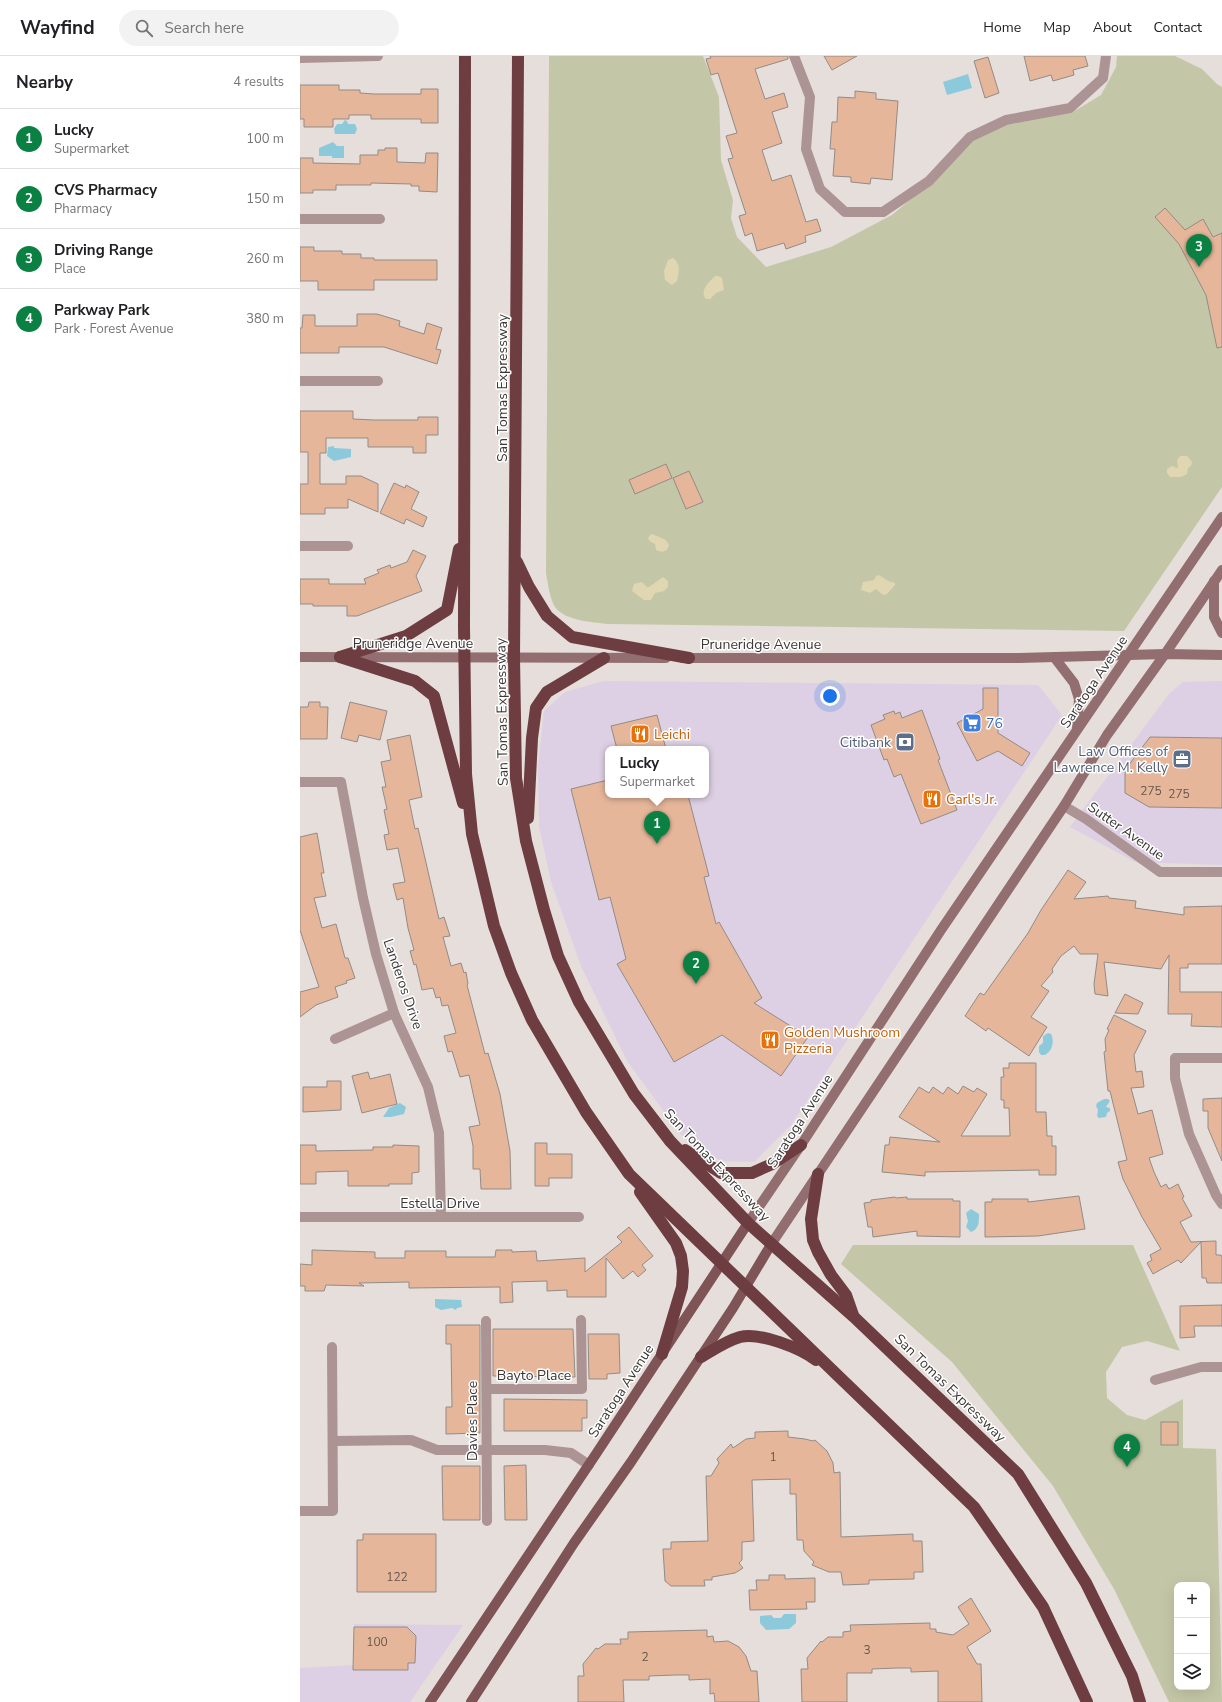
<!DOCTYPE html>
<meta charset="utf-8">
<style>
body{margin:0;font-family:"Nunito Sans",sans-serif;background:#f2f2f2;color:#202124}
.controls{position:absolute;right:12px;bottom:12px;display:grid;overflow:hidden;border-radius:8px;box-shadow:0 4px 16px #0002}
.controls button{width:36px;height:36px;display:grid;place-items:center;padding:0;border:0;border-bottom:1px solid #e0e0e0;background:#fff;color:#202124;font:20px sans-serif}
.you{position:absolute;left:530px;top:640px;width:14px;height:14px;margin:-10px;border:3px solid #fff;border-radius:50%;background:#1a73e8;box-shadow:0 0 0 6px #1a73e833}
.badge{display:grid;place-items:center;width:26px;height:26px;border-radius:50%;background:#0b8043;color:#fff;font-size:13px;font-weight:700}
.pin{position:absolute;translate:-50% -33px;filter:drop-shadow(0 1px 2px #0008)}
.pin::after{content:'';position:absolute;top:21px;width:14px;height:12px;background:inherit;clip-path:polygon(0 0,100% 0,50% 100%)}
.popup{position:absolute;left:305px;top:690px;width:104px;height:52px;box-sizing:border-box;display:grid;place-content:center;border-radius:8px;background:#fff;filter:drop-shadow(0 1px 3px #0005);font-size:13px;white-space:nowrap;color:#757577}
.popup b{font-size:15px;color:#202124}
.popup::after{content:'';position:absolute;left:50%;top:100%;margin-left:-8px;border:8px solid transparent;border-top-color:#fff}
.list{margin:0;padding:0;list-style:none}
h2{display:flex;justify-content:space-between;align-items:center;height:52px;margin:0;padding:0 16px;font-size:17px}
h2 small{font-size:13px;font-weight:400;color:#757577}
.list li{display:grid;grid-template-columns:26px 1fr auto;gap:12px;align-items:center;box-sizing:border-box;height:60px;padding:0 16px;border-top:1px solid #e0e0e0}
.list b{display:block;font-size:15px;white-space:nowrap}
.list p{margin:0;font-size:13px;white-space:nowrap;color:#757577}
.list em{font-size:13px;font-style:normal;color:#757577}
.icon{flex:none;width:22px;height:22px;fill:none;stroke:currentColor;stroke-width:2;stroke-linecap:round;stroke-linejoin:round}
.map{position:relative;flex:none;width:922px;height:1646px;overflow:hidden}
header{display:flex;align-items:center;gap:24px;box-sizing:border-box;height:56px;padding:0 20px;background:#fff;border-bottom:1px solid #e0e0e0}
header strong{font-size:19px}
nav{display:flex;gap:22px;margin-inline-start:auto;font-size:14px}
.search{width:280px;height:36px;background:#f2f2f2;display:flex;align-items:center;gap:10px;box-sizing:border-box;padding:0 14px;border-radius:22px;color:#757577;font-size:15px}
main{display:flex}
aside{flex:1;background:#fff}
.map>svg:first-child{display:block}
</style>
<header>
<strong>Wayfind</strong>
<div class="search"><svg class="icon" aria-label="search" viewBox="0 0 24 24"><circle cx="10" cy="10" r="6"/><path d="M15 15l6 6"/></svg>Search here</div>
<nav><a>Home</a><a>Map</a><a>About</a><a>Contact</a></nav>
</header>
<main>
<aside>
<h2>Nearby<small>4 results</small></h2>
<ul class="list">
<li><span class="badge">1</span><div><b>Lucky</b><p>Supermarket</p></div><em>100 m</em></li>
<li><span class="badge">2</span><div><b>CVS Pharmacy</b><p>Pharmacy</p></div><em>150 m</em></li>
<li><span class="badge">3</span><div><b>Driving Range</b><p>Place</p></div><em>260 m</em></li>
<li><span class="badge">4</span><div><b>Parkway Park</b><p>Park · Forest Avenue</p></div><em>380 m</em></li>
</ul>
</aside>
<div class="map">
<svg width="922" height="1646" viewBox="0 0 922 1646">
<rect width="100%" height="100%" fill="#e6deda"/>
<g fill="#ddd0e4" fill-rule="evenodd">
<path d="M304,625L738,629L762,659L491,1069L454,1106L421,1105L381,1079L327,1005L281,910L251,826L239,770L238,710L244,655L265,636ZM308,693H406V739H308Z"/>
<polygon points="922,625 922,809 835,806 770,771 869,638 883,626"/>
<polygon points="54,1568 163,1569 110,1646 0,1646 0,1612 53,1609"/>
</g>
<g fill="#c4c7a7" fill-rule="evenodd">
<path d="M249,0H403L419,41L421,104L433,144L431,162L437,181L466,211L531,191L592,159L631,126L673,83L702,70L773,56L801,39L816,11L817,0H875L902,13L917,28L922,31V431L824,575L308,568C292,566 260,565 253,547C249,538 248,527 246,517Z"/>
<path d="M553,1189H833L880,1295L847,1285L822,1291L806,1316L807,1342L827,1359L845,1364L883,1343V1392L916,1393L922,1646H869L814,1533L753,1430L652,1306L541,1208ZM877,1529H907V1631H877Z"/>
</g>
<g fill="#e0d6b1">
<path d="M373,202C381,208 379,216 377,225L372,229L365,224L364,215L368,204Z"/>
<path d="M415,220H418L422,222L424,234L416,237L410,243H406C399,235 409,226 415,220Z"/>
<polygon points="880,400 887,400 892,406 891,410 888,412 887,418 881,421 870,421 867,417 867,413 872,410 878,412 877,404"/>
<polygon points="352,478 366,484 369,489 367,494 362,496 356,494 355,488 351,486 348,483 349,480"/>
<polygon points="579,519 588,525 595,527 595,529 587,538 583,539 576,533 570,537 561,534 563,526 574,524 576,520"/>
<polygon points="363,521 368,525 368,531 364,535 355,537 351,544 344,544 332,535 334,528 342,526 347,531 349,531"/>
</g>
<g fill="#8ccadb">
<polygon points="668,18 672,32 647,39 643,26"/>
<polygon points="45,64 47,65 48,68 55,68 57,73 55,78 35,78 34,73 37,68 42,68"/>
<polygon points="33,86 37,90 44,90 44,102 32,102 32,100 19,100 19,92"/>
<polygon points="34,390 34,392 51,393 51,401 34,405 27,400 28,391"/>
<path d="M748,977L751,978C755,986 752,995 745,999H741L739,996V990L743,987V980Z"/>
<polygon points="804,1043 808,1043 810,1045 806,1051 810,1052 810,1055 807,1057 806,1061 799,1062 797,1060 798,1054 796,1050 797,1047"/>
<polygon points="100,1047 106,1051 104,1058 91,1061 83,1061 89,1052"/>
<path d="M671,1153L679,1158C679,1166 679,1173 671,1176L666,1171L668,1165L666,1157Z"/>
<polygon points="135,1243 161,1244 162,1251 157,1252 156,1254 152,1252 141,1254 135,1251"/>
<polygon points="484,1558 496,1558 496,1567 489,1573 466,1574 460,1567 460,1560 471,1559 474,1562 481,1562"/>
</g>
<g fill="#e6b69a" stroke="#928b87">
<polygon points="410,0 488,0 488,3 455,13 465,43 484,37 488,51 472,56 482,87 462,94 472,125 491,119 506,166 517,163 521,175 505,180 506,186 486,193 484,187 457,195 452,177 445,180 439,160 446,158 428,103 433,102 426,80 437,77 418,17 411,19 406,3 411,2"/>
<polygon points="524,0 557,0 532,14"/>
<polygon points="724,0 785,0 788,10 773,14 774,19 753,25 751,19 730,25"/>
<polygon points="688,1 699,37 685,42 674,5"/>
<polygon points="0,29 39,29 39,34 60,34 60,37 74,38 121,38 121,33 138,33 138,67 121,67 121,63 71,63 71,59 49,59 49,63 33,63 33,71 4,71 4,63 0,63"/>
<polygon points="555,35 576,37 576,43 598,45 592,124 571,122 570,128 551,126 551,121 533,120 535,93 530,93 532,66 537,66 538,41 555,42"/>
<polygon points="85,92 97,92 97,106 125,107 126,97 138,97 137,136 119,135 119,130 111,130 111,128 71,127 71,129 36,129 36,134 13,134 13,137 0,137 0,102 13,102 13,107 60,108 60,99 78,99 78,94 85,94"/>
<polygon points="865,152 885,174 903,163 913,181 922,177 922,291 917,292 906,239 879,188 855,161"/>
<polygon points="0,191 14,191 14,195 42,195 42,198 61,198 61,202 74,202 74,204 137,204 137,224 74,224 74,234 18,234 18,225 0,225"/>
<polygon points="57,258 77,258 100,265 99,270 124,278 127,267 142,272 136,293 141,294 137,308 84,291 39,291 39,297 0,297 0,272 2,272 3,259 15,259 15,270 57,270"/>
<polygon points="0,355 53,355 53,363 74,364 118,364 118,361 138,361 138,379 126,379 126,397 113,397 113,391 68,391 68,382 26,382 26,397 20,397 20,428 46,428 46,420 61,420 78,428 78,456 48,443 48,452 25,452 25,458 0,458 0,428 8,428 8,396 0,396"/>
<polygon points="366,408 372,422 335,438 329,424"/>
<polygon points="389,415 403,446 386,453 373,422"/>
<polygon points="94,427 105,432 106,429 119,436 111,453 127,461 123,471 106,463 104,468 80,457"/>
<polygon points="113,494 126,500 116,520 122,535 57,560 47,560 47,550 13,550 13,548 0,548 0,523 29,523 29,528 66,528 64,523 79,517 77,514 90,509 91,512 107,506"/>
<polygon points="683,632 698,632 698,677 730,697 722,710 698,695 677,705 657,667 683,653"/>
<polygon points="9,646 20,646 20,651 28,651 27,683 0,683 0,651 8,651"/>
<polygon points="50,646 87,655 80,684 59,679 57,686 41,682"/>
<polygon points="622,654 640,703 638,704 657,754 621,768 601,718 594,721 587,703 584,704 571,669 585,663 583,659 594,655 595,658 600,656 602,662"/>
<polygon points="357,659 366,693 317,693 311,670"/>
<polygon points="110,679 122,741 109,744 115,773 118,772 139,863 144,861 150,880 143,881 151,910 161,907 164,917 166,916 168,928 167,929 185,998 188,997 200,1038 210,1095 211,1133 181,1133 180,1113 173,1113 173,1090 169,1071 180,1069 169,1019 160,1021 152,995 148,996 144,980 156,977 148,949 142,950 140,941 136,942 133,932 122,934 116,908 114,909 110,895 114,894 108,872 103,842 97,844 93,828 105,826 98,792 87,794 84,779 89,778 84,754 87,753 82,731 86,731 81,706 91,704 87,684"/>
<polygon points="850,681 922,682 922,752 849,751 825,737 825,714"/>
<polygon points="308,724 308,739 388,739 409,820 404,821 416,868 419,866 462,942 454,947 508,981 481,1020 422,979 374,1006 317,908 326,903 310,841 299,844 271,733"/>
<polygon points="17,777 24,817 21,817 26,840 14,842 22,872 36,868 45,902 48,902 55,922 46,925 47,927 35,931 38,941 16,949 0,961 0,936 19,931 0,874 0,781"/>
<polygon points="768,814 786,826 774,843 808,840 809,842 836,845 835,852 884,859 884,851 922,850 922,908 888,908 888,912 880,912 880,936 922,936 922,971 891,970 892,958 868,958 869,899 861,913 804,906 808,940 795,938 794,928 798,898 780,898 774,890 761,900 752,913 753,916 741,930 749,935 731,961 747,971 729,1000 688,972 686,975 665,960 680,937 684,939 728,877 741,854"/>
<polygon points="825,938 843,947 838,958 815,957"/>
<polygon points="814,959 846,975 834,999 836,1016 842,1015 844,1031 831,1032 838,1058 852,1054 863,1098 849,1102 854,1116 861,1131 866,1128 869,1133 878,1128 884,1141 882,1142 892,1160 880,1166 891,1186 916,1185 916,1199 921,1199 922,1201 922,1227 907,1227 906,1222 902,1222 901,1186 881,1207 878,1204 853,1218 847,1207 852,1204 850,1199 861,1193 842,1161 823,1123 818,1106 827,1104 810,1035 808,1035 804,996 806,995 805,983 809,974 807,973"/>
<polygon points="709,1007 736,1007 736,1056 746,1056 747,1080 752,1080 752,1090 756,1090 756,1119 739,1119 739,1114 625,1116 625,1120 582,1116 585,1089 589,1089 590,1081 640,1086 599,1061 619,1031 629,1037 633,1031 643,1038 648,1031 658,1038 663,1030 674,1036 677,1032 687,1038 661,1080 710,1080 709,1052 704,1052 704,1044 701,1044 701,1021 704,1021 703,1012 709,1012"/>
<polygon points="68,1016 70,1023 90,1018 97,1048 62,1057 52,1020"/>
<polygon points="27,1025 41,1025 41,1054 3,1056 3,1031 27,1031"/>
<polygon points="922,1042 922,1105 908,1072 908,1055 903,1055 903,1043"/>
<polygon points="235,1087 247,1087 247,1098 272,1098 272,1122 249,1122 249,1130 235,1130"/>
<polygon points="0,1089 16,1089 16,1095 73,1094 73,1091 93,1091 93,1089 119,1090 119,1116 112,1117 112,1128 89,1128 89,1130 48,1130 48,1115 16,1116 16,1128 0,1128"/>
<polygon points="779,1140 785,1173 738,1180 685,1181 685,1146 692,1146 692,1143 728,1143 728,1146"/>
<polygon points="595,1141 596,1142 607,1141 607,1143 653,1143 653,1145 660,1145 660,1181 617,1180 617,1175 573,1181 572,1171 568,1171 564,1147 571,1146 571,1144"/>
<polygon points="329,1171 353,1200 342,1209 346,1214 338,1221 333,1215 323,1223 306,1202 306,1241 267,1241 267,1234 247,1235 247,1225 212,1226 213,1246 200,1247 200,1231 109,1232 109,1226 59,1227 64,1230 26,1229 24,1235 5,1235 5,1230 0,1230 0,1208 12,1209 12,1194 75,1196 75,1202 105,1202 105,1195 146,1195 146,1201 195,1201 196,1194 212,1194 212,1196 236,1195 237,1205 285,1202 285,1216 322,1186 317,1181"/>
<polygon points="922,1249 922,1270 894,1270 895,1281 880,1282 880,1250"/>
<polygon points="146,1269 180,1269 180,1377 146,1378 146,1351 152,1351 151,1288 146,1288"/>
<polygon points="193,1273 273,1273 275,1321 193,1320"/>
<polygon points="288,1278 319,1278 320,1317 307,1318 307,1323 289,1323"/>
<polygon points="204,1343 287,1344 287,1362 282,1362 282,1375 204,1375"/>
<rect x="861" y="1366" width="17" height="23"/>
<polygon points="488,1375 488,1381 505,1383 513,1385 515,1384 527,1395 533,1407 534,1417 540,1416 541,1481 613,1478 613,1485 622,1485 623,1516 614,1516 614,1523 569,1524 569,1528 543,1529 541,1516 529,1516 512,1509 514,1506 504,1495 503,1484 497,1484 496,1438 490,1438 490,1423 452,1424 454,1485 442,1486 442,1504 439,1507 443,1512 435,1517 412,1521 412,1524 404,1524 405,1530 371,1530 365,1525 363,1493 371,1493 371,1486 408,1485 406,1420 411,1420 419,1407 417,1403 431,1388 433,1392 446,1383 455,1382 455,1376"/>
<polygon points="226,1409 227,1464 205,1464 204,1410"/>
<polygon points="142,1410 180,1410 180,1464 143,1464"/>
<polygon points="63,1478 136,1478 136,1536 57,1536 57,1484 63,1484"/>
<polygon points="469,1519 485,1519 485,1523 515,1522 515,1546 506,1546 507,1553 450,1554 449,1534 457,1534 456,1524 469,1524"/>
<polygon points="671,1542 691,1575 667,1591 677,1608 681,1608 682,1646 638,1646 638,1615 611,1616 611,1612 597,1612 572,1613 572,1617 547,1617 547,1646 502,1646 501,1613 508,1613 507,1602 521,1585 522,1586 528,1581 543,1581 543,1576 551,1575 550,1569 630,1567 630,1573 636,1573 636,1576 653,1579 669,1568 658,1551"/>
<polygon points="54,1571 107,1571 116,1580 115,1607 108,1607 108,1614 53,1614"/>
<polygon points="407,1574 407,1581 413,1580 414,1586 428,1585 439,1591 446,1600 451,1615 457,1615 459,1646 415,1646 414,1637 410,1638 410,1623 389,1624 389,1619 375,1619 349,1620 349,1624 323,1624 324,1646 278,1646 278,1620 284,1620 283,1608 296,1592 298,1593 305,1588 321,1588 320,1583 328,1583 328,1576"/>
</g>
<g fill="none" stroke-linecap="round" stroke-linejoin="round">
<g stroke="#ac9394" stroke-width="10">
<polyline points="494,0 510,41 506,93 520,133 545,156 583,156 629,125 670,81 706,64 770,52 803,22 806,0"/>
<polyline points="0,2 78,0"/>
<polyline points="0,163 80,163"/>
<polyline points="0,325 78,325"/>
<polyline points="0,490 48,490"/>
<polyline points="0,726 41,726 63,842 76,898 94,957 128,1031 139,1077 141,1161"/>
<polyline points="764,750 786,763 860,816 922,816"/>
<polyline points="35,983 94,957"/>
<polyline points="922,1002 875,1002 875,1022 889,1078 916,1139 922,1148"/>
<polyline points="0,1161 279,1161"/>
<polyline points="186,1265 187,1465"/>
<polyline points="855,1324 901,1311 922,1311"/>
<polyline points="187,1333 282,1333 281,1264"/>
<polyline points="33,1385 111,1384 137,1394 245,1394 271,1397 289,1409"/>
<polyline points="0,1455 33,1455 32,1291"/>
</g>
<g stroke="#926e70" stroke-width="10">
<polyline points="914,525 914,561 922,577"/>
<polyline points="0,601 366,602"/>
<polyline points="754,601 774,627 779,643 777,673"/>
<polyline points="382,602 719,602 865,598 922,599"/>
<polyline points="448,1167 501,1089 641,874 922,461"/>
<polyline points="472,1187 764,750 807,679 865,598 922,514"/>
</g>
<g stroke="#7e5457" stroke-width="10">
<polyline points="130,1646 296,1398 448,1167"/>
<polyline points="171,1646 274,1487 331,1406 433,1252 472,1187"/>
</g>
<g stroke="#6d3d41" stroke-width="12">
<polyline points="165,0 164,571 166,718 172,778 194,870 211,917 232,964 286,1056 329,1118 674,1451 743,1551 787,1646"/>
<polyline points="218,0 214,602 216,722 226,785 244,854 258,900 279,946 334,1038 370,1085 448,1167 554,1261 718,1418 786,1527 832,1620 840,1646"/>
<polyline points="217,506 229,531 247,560 272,581 389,602"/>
<polyline points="40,601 115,625 134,640 163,747"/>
<polyline points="40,601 106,580 147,554 159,493"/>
<polyline points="228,762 232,682 236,652 247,636 304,602"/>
<polyline points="385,1094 421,1117 452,1117 472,1108 501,1089"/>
<polyline points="518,1118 511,1163 513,1184 518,1196 531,1219 546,1239 553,1259"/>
<polyline points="340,1136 376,1187 381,1200 383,1215 382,1231 362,1298"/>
<path d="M401,1301C413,1294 426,1285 440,1281C460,1276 500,1292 516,1304"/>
</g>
</g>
<defs>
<g id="supermarket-square" transform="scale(1)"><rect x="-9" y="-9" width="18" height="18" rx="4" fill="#3f7fe0" stroke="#fff"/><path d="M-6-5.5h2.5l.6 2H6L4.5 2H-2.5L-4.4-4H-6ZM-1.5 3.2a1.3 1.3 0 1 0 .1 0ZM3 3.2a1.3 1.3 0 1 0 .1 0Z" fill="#fff"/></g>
<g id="restaurant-square" transform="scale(1)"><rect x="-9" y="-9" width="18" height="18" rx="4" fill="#e8710a" stroke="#fff"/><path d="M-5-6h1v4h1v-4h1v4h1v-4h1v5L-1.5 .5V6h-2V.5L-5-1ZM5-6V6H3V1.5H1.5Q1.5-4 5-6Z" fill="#fff"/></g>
<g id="bank-square" transform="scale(1)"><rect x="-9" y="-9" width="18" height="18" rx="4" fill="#5c6f8a" stroke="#fff"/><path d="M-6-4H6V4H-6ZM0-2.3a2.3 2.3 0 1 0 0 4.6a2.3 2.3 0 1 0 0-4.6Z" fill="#fff"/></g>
<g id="office-square" transform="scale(1)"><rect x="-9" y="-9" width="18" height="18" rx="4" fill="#5c6f8a" stroke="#fff"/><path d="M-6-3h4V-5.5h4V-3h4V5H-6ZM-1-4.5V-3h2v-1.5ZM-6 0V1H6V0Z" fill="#fff"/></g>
</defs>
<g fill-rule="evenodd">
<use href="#supermarket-square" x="672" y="667"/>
<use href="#restaurant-square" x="340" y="678"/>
<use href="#bank-square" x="605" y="686"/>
<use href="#office-square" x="882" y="703"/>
<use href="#restaurant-square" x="632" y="743"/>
<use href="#restaurant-square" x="470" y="984"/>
</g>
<g text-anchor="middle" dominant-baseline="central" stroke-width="3" stroke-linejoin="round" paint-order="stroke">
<g font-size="12" fill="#65574e">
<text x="851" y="735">275</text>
<text x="879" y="738">275</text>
<text x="473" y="1401">1</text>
<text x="97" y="1521">122</text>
<text x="77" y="1586">100</text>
<text x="567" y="1594">3</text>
<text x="345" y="1601">2</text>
</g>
<g font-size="14" fill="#3a3735" stroke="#fff">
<text transform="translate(202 332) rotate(-90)">San Tomas Expressway</text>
<text x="113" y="587">Pruneridge Avenue</text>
<text x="461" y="588">Pruneridge Avenue</text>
<text transform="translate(794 626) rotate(-56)">Saratoga Avenue</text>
<text transform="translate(202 656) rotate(-91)">San Tomas Expressway</text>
<text transform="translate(826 775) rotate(35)">Sutter Avenue</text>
<text transform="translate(103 928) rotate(71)">Landeros Drive</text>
<text transform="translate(500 1065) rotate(-57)">Saratoga Avenue</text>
<text transform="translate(417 1109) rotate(47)">San Tomas Expressway</text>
<text x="140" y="1147">Estella Drive</text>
<text x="234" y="1319">Bayto Place</text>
<text transform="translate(650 1332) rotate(44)">San Tomas Expressway</text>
<text transform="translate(321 1335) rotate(-57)">Saratoga Avenue</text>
<text transform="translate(172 1365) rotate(-90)">Davies Place</text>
</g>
<g font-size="14" fill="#366cbe" stroke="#fff" text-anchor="start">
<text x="686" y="667">76</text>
</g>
<g font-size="14" fill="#c56008" stroke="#fff" text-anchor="start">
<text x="354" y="678">Leichi</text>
<text x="646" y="743">Carl's Jr.</text>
<text x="484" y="976">Golden Mushroom<tspan x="484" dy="16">Pizzeria</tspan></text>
</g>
<g font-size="14" fill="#4e5e75" stroke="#fff" text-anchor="end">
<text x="591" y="686">Citibank</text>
<text x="868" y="695">Law Offices of<tspan x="868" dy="16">Lawrence M. Kelly</tspan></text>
</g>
</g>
</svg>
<div class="controls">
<button>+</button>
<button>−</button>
<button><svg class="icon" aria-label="layers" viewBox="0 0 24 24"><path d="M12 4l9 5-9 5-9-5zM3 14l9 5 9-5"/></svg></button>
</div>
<div class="you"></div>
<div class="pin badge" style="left:357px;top:788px">1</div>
<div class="popup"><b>Lucky</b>Supermarket</div>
<div class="pin badge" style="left:396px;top:928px">2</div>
<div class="pin badge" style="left:899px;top:211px">3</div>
<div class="pin badge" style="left:827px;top:1411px">4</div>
</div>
</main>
